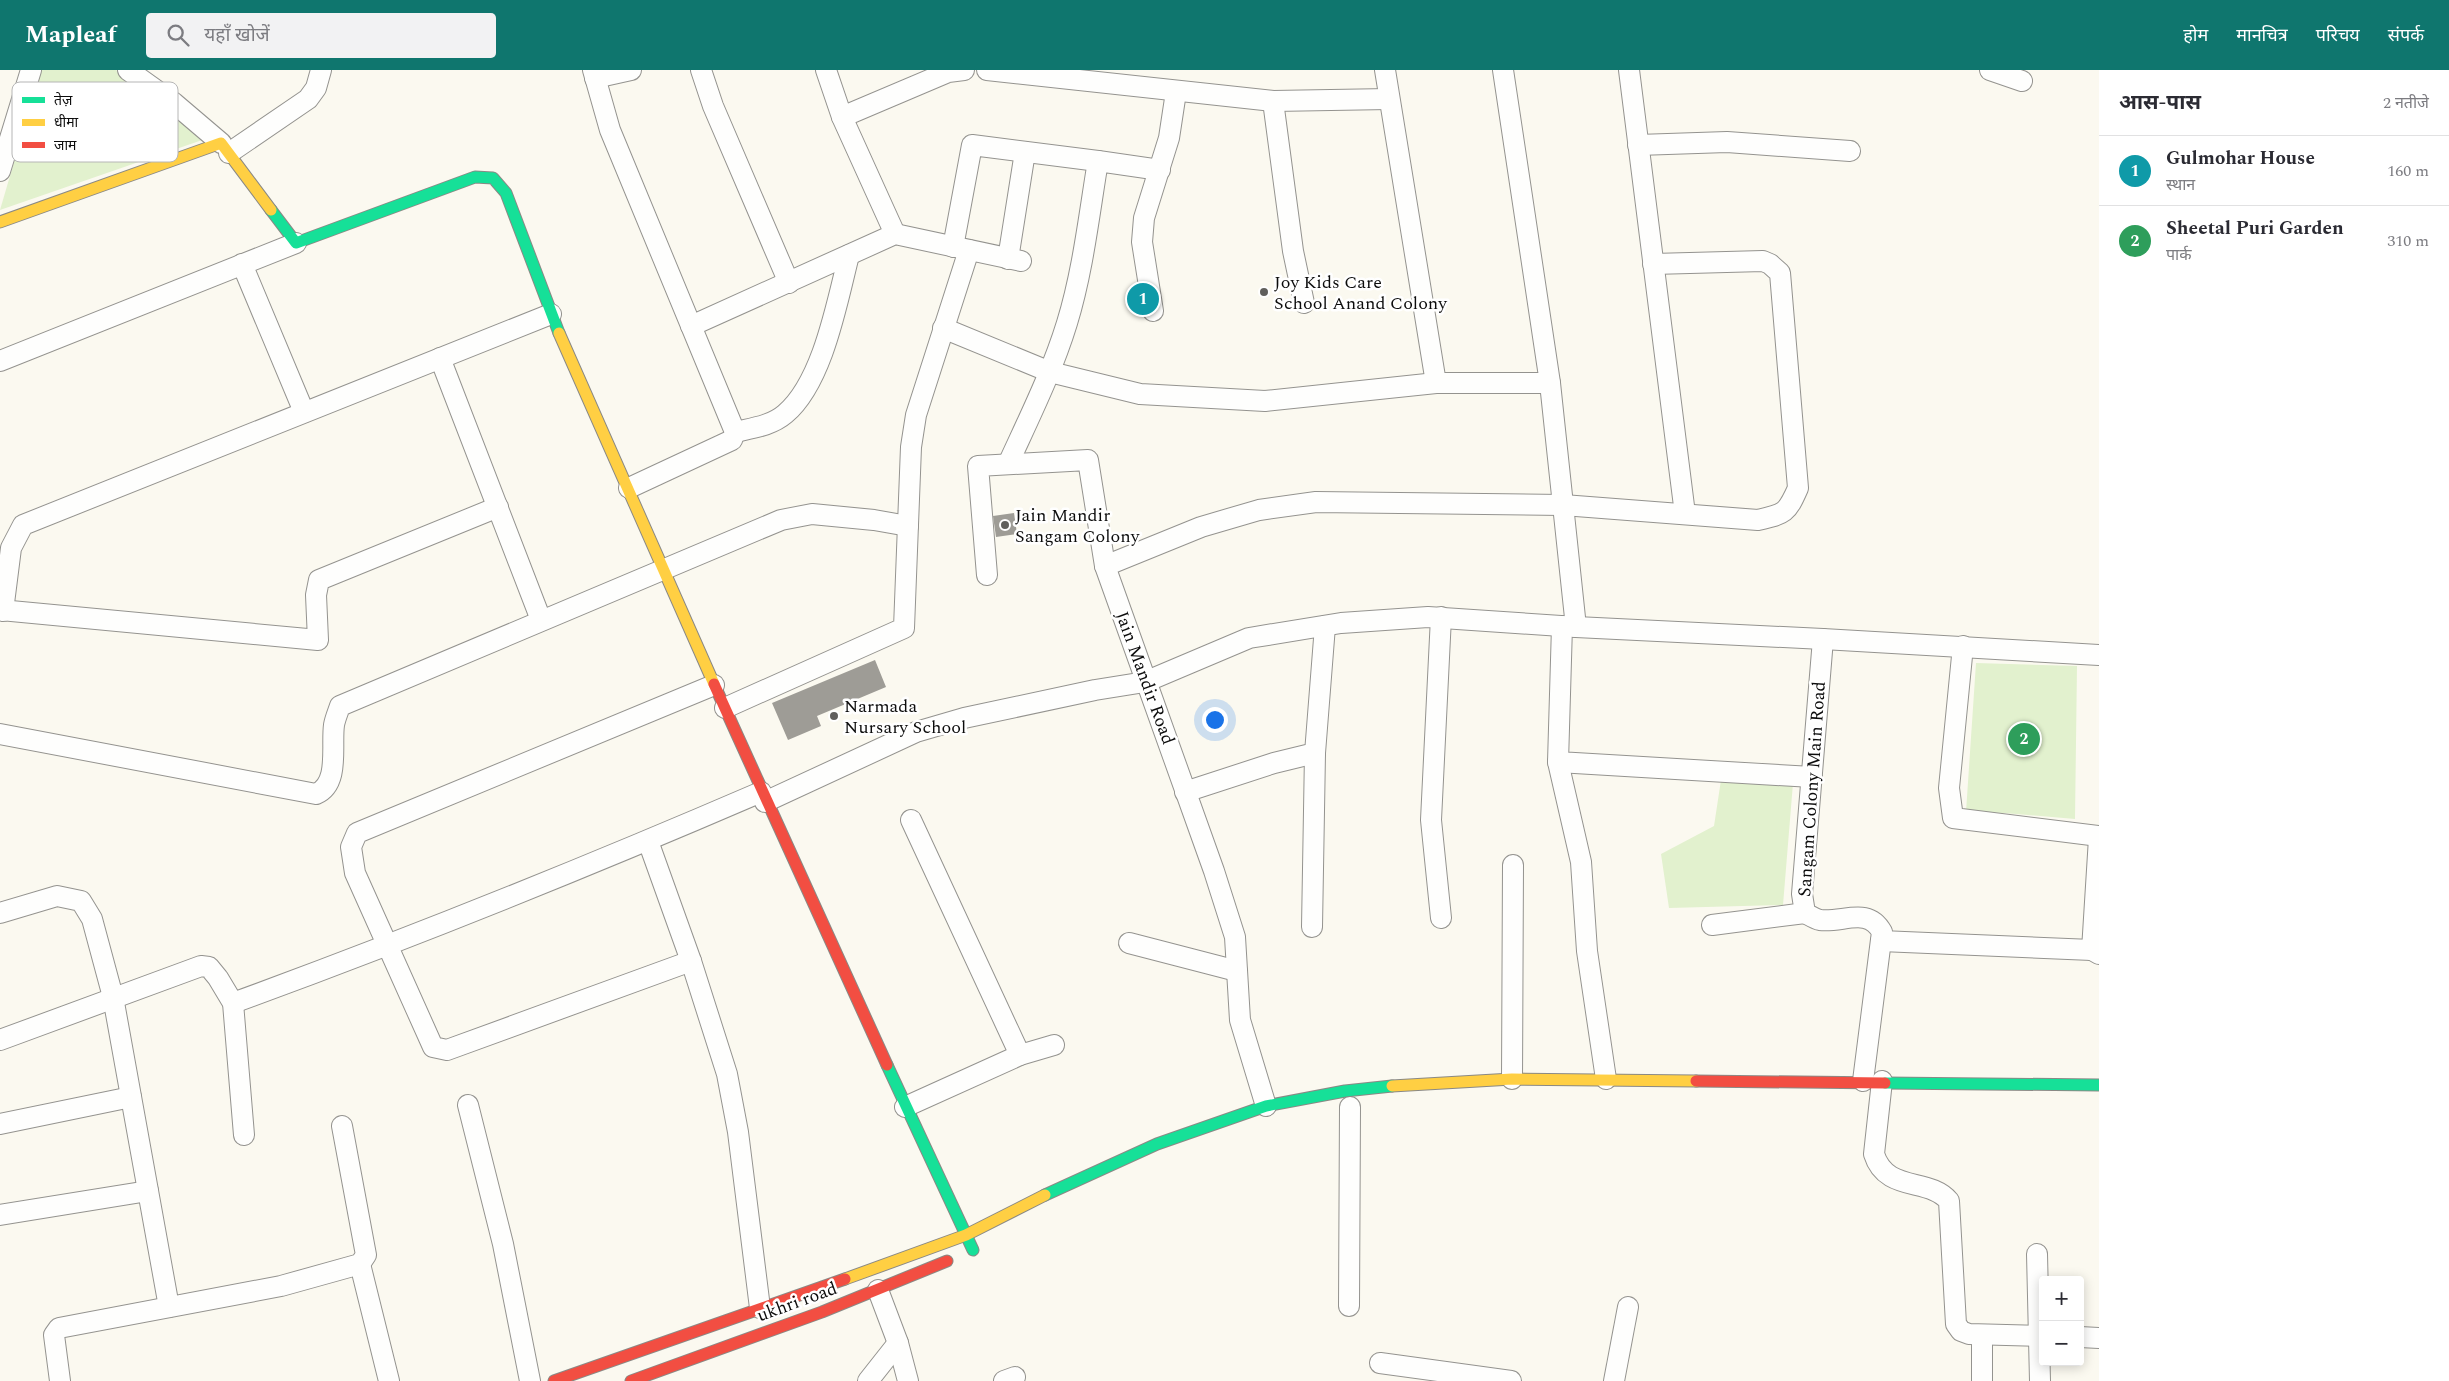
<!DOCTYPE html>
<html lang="hi">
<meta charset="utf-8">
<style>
body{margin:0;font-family:Spectral,"Noto Sans Devanagari",serif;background:#f2f2f3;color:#2b2b33}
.controls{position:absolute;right:15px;bottom:15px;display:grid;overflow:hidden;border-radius:5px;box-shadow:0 2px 12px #0003}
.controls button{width:45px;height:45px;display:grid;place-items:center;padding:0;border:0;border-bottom:1px solid #e1e1e2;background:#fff;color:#2b2b33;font:25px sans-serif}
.you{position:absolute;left:1214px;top:649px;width:18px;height:18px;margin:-12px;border:4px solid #fff;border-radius:50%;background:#1a73e8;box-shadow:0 0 0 8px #1a73e833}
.badge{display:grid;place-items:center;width:32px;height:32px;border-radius:50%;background:#0f766e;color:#fff;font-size:16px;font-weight:700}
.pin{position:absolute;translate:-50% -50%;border:2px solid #fff;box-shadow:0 1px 5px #0006}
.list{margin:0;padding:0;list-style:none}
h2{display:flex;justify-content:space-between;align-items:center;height:65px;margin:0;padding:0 20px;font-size:21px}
h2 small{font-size:16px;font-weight:400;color:#7c7c81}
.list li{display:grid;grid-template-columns:32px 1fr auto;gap:15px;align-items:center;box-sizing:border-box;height:70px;padding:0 20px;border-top:1px solid #e1e1e2}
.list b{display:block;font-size:19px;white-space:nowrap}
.list p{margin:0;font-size:16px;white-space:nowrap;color:#7c7c81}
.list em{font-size:16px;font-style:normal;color:#7c7c81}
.icon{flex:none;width:28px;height:28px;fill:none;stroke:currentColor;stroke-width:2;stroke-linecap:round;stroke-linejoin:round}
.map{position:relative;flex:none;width:2099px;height:1311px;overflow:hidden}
header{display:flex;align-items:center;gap:30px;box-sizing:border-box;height:70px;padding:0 25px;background:#0f766e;color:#fff}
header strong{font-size:24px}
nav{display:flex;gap:28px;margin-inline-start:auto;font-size:18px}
.search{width:350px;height:45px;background:#f2f2f3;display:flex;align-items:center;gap:12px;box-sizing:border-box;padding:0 18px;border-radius:5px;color:#7c7c81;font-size:19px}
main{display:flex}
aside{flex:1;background:#fff}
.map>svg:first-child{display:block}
</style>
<header>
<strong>Mapleaf</strong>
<div class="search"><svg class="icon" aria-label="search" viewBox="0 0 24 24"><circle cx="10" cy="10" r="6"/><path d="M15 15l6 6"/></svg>यहाँ खोजें</div>
<nav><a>होम</a><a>मानचित्र</a><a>परिचय</a><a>संपर्क</a></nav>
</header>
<main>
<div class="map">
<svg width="2099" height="1311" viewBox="0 0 2099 1311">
<rect width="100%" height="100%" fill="#fbf9f0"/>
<g fill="#e2f1ce">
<polygon points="41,0 116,0 208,68 0,140"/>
<polygon points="1976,593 2077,596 2075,749 2004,743 1966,742"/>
<polygon points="1721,710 1793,713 1783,835 1669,838 1661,784 1714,756"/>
</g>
<g fill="#9e9c96">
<polygon points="1014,443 1017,464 996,467 993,446"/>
<polygon points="875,590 886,617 817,646 821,656 788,670 772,633"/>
</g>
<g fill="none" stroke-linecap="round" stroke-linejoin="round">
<g stroke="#94938f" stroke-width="22">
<g id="street">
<polyline points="128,0 174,33 221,73"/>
<polyline points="593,0 610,60 735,362 732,370 629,418"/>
<polyline points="701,0 713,36 789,213"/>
<polyline points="826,0 842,47 895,164"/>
<polyline points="987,0 1273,31 1389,29"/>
<polyline points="1385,0 1436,313"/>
<polyline points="1503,0 1550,313 1576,557"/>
<polyline points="1629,0 1685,444"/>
<polyline points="1990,0 2022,11"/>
<polyline points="595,8 631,0"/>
<polyline points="1273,31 1293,181 1304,233"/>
<polyline points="842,47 948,2 964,0"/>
<polyline points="1638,75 1727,72 1850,81"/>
<polyline points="229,83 308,29 316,18 321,0"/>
<polyline points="0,101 31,0"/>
<polyline points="953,177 972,75 1098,91"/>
<polyline points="1008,189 1025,82"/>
<polyline points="242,194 304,342"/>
<polyline points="1153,241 1142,172 1144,148 1169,68 1176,22"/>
<polyline points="691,256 895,164 1021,191"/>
<polyline points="943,258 1050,302 1140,324 1265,331 1436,313 1550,313"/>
<polyline points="440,288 541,550"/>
<polyline points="0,291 296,173"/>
<path d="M735,362C752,358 771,356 785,344C823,312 837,232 849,185"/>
<path d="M1008,394C1029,348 1052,302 1067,253C1083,201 1089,145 1098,91L1160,100"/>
<path d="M1105,496L1201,457L1259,440L1316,432L1563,435L1758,450C1785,444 1787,443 1798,418L1780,203L1770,194L1763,191L1653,194"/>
<polyline points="987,505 978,396 1088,390 1105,496 1214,801 1235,867 1240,950 1266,1036"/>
<polyline points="0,540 318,570 316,525 319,510 498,437"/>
<polyline points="3,541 11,478 23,455 551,244"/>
<polyline points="1562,556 1558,692 1812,707"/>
<path d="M1823,569L1802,824L1805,843C1809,845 1815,849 1820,850C1843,853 1868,836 1882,862L1863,1011"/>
<polyline points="1963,576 1949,718 1953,748 2099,766"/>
<polyline points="725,638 904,558 911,377 916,345 969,180"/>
<path d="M0,664L316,724C340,714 331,676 334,655C335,649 338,642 340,636L781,450L812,444L874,450L908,456"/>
<polyline points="1558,692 1581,792 1587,881 1606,1009"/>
<polyline points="1185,722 1274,693 1315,683 1325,556"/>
<polyline points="765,732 916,662 964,648 1095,620 1145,612 1249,568 1341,553 1428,547 1576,557 1823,569 2099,585"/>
<polyline points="911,750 1020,985"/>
<polyline points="2099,768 2092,880 2099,884"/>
<polyline points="648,771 691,891 727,1004 738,1062 760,1238"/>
<polyline points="0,843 57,826 81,831 92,849 113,927 169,1237"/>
<polyline points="1441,848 1431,750 1441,547"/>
<polyline points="1712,855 1805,843"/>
<polyline points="1312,857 1315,683"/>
<polyline points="1881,871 2092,880"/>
<polyline points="1129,873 1237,901"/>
<polyline points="691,891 447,980 433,977 355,803 351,777 357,763 714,615"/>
<path d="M233,933C411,868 587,797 761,722"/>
<polyline points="0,970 201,896 209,897 218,908 233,933 244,1065"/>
<polyline points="1512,1009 1513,795"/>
<path d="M1882,1011L1874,1084C1886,1123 1929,1107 1949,1131L1956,1254L1961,1261L1969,1264L2043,1266"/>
<polyline points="468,1035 503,1174 530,1311"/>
<polyline points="905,1037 1020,985 1054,975"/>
<polyline points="0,1054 131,1027"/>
<polyline points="0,1145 148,1121"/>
<polyline points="2037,1184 2040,1311"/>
<polyline points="360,1194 389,1311"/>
<polyline points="878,1220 898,1273 908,1311"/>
<polyline points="1349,1236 1350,1037"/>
<polyline points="2080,1267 2099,1268"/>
<polyline points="1380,1293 1511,1311"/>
<polyline points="60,1311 54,1265 59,1258 281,1216 360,1194 366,1185 342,1056"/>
<polyline points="868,1311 898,1273"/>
<polyline points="1004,1311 1015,1307"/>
<polyline points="1614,1311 1628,1237"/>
<polyline points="1982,1311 1982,1265"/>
</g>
</g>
<g stroke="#8a8985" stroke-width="13">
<g id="fast">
<polyline points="271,140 296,173 475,107 493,108 506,123 559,263"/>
<polyline points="887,995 973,1180"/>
<polyline points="1885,1013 2099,1015"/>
<polyline points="1045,1125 1157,1074 1266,1036 1345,1021 1392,1016"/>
</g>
</g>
<g stroke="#8a8985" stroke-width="13">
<g id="slow">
<polyline points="0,152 221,73 271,140"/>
<polyline points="559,263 714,614"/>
<polyline points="1392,1016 1512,1009 1696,1011"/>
<polyline points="845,1209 966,1165 1045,1125"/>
</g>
</g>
<g stroke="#8a8985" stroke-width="13">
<g id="jam">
<polyline points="714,614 887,995"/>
<polyline points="1696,1011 1885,1013"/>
<polyline points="554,1311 845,1209"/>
<polyline points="631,1311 822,1242 947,1191"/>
</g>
</g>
<use href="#street" stroke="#fefefd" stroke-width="20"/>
<use href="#fast" stroke="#16e098" stroke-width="11"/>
<use href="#slow" stroke="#ffcf43" stroke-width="11"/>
<use href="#jam" stroke="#f24e42" stroke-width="11"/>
</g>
<g fill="#605f5c" stroke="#fff" stroke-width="2">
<circle cx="1264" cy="222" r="5"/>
<circle cx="1005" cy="455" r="5"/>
<circle cx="834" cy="646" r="5"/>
</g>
<g text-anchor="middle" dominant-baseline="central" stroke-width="5" stroke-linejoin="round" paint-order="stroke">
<g font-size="18" fill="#0c0c0c" stroke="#fff" text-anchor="start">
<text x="1274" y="212">Joy Kids Care<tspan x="1274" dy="21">School Anand Colony</tspan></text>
<text x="1015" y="445">Jain Mandir<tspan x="1015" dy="21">Sangam Colony</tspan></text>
<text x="844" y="636">Narmada<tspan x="844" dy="21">Nursary School</tspan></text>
</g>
<g font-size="18" fill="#0c0c0c" stroke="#fff">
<text transform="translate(1145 608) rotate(70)">Jain Mandir Road</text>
<text transform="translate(1812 719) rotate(-86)">Sangam Colony Main Road</text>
<text transform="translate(797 1232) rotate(-20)">ukhri road</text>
</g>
</g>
<rect x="12" y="12" width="166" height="80" rx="8" fill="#fff" stroke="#b6b6b6" stroke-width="1"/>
<rect x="22" y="27" width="23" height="6" fill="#16e098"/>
<rect x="22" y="49" width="23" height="7" fill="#ffcf43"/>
<rect x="22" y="72" width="23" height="6" fill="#f24e42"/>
<g font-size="14" fill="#0c0c0c">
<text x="54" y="35">तेज़</text>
<text x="54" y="57">धीमा</text>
<text x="54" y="80">जाम</text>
</g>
</svg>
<div class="controls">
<button>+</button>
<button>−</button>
</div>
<div class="you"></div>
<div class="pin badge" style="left:1143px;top:229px;background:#0f9aa8">1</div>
<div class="pin badge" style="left:2024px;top:669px;background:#2e9e5b">2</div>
</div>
<aside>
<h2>आस-पास<small>2 नतीजे</small></h2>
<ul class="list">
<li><span class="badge" style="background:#0f9aa8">1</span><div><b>Gulmohar House</b><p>स्थान</p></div><em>160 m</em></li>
<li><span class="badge" style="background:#2e9e5b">2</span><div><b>Sheetal Puri Garden</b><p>पार्क</p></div><em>310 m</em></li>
</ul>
</aside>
</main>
